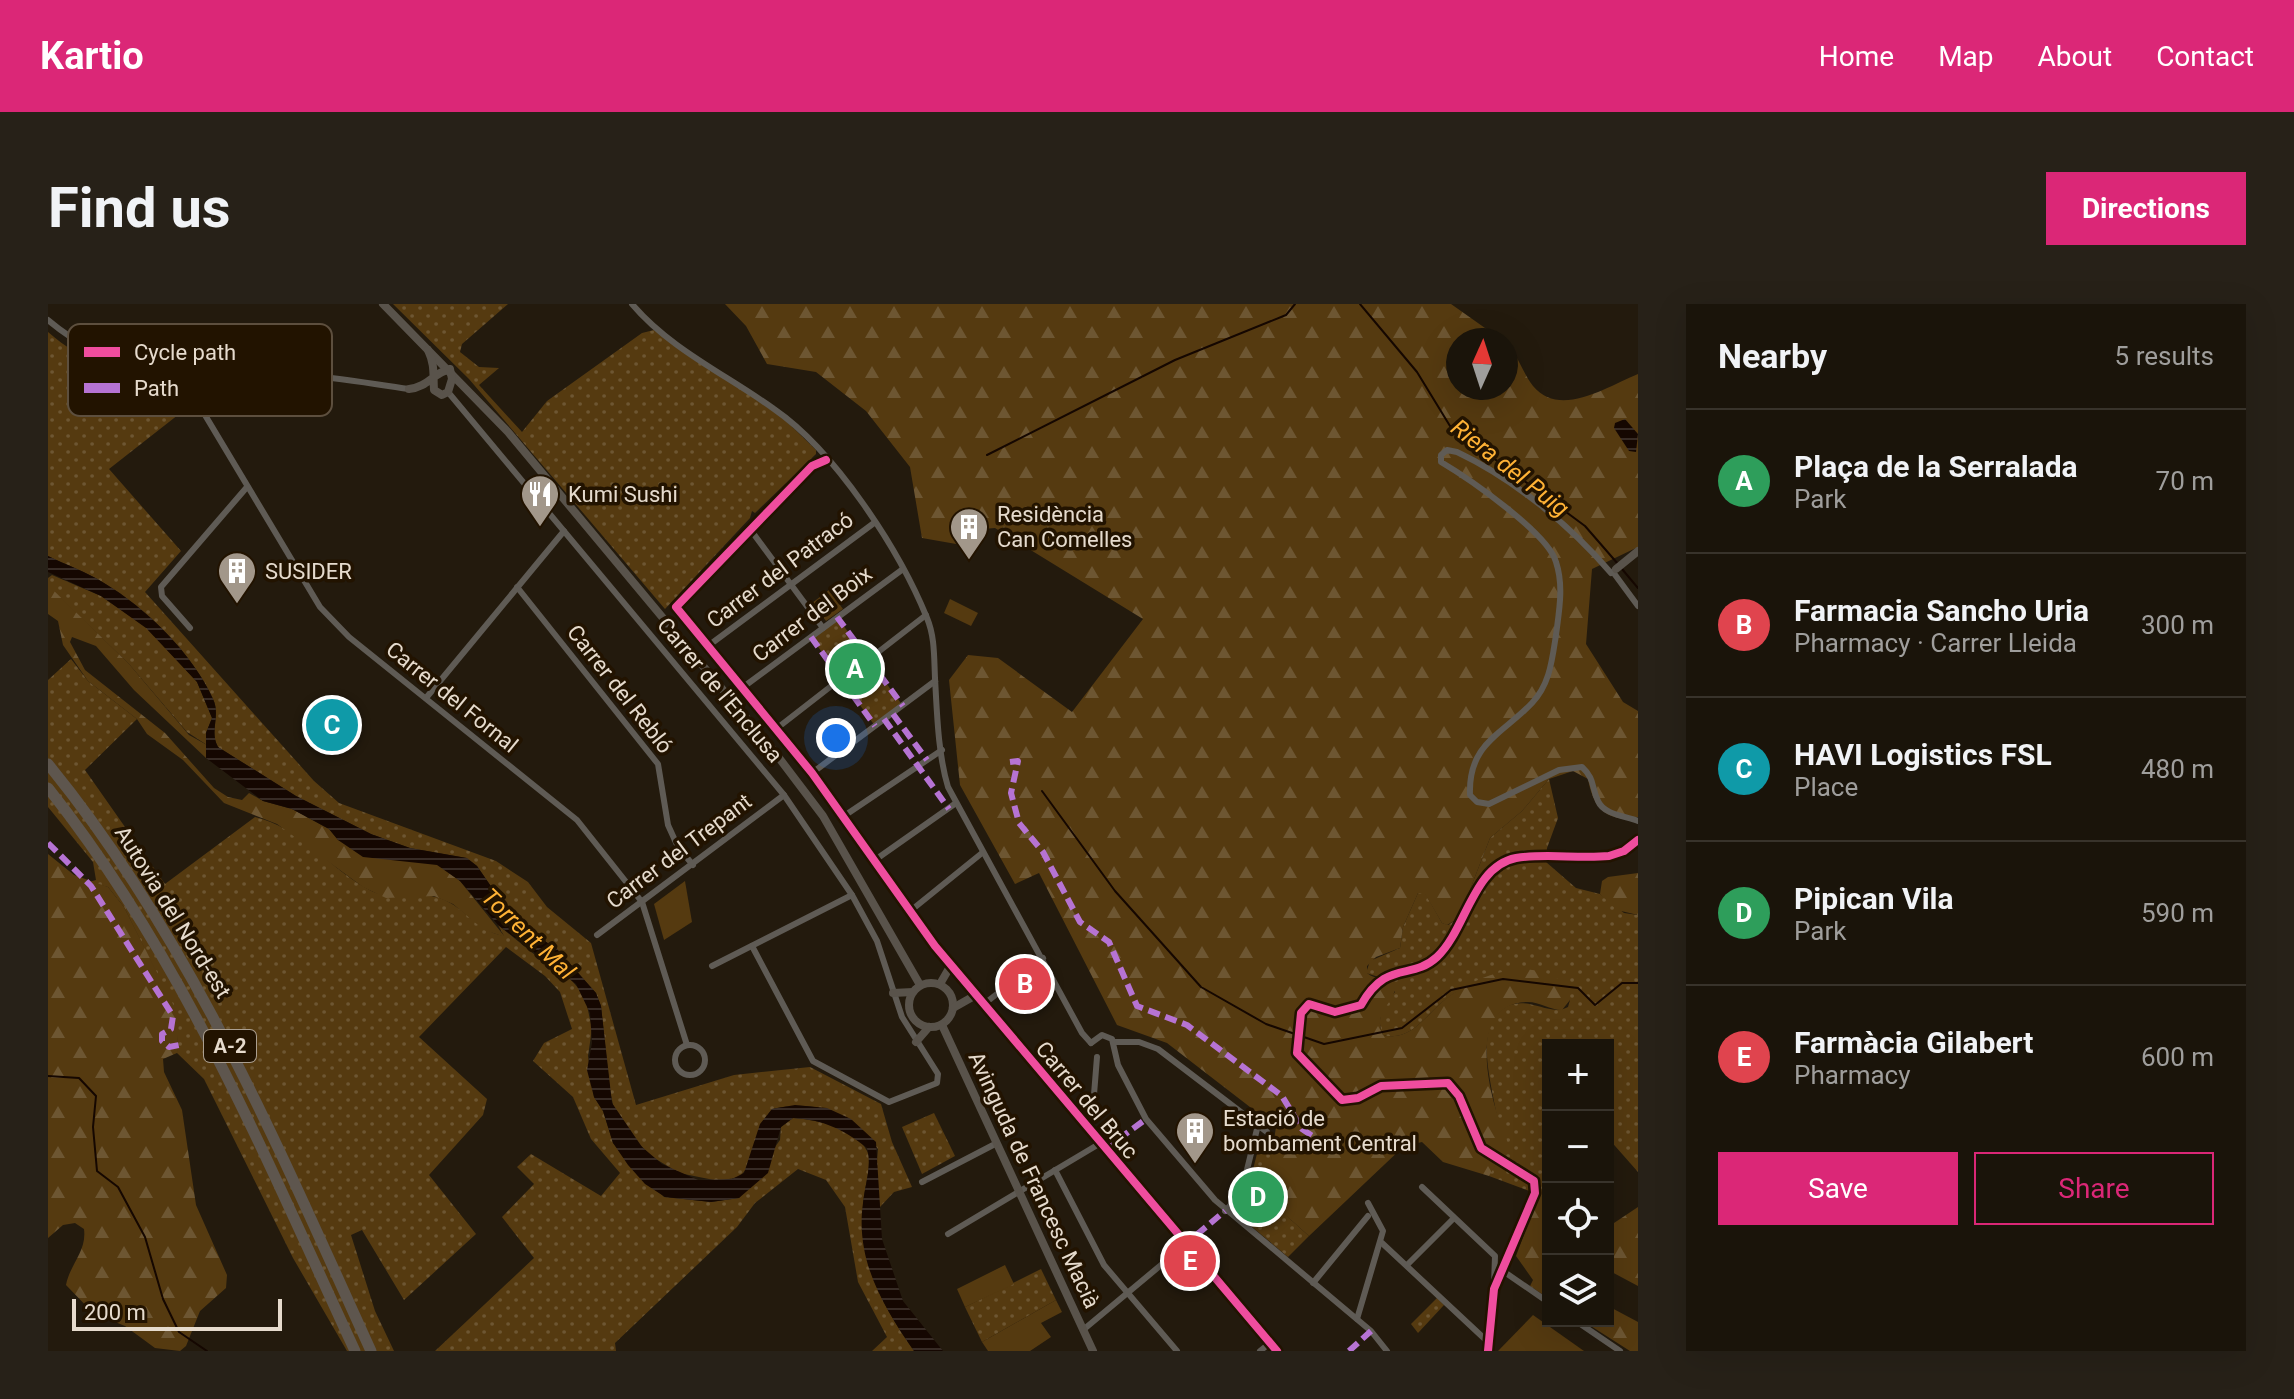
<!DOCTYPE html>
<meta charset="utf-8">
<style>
body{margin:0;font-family:Roboto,sans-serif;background:#272118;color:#f1f3f6}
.controls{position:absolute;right:24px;bottom:24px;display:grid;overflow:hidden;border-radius:0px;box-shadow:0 8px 32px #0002}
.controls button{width:72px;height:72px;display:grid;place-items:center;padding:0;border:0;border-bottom:2px solid #38332b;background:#1a140a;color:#f1f3f6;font:40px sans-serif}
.compass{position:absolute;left:1398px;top:24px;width:72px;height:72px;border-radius:50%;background:#1a140a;box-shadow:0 8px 32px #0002;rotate:3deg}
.scale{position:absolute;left:24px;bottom:20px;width:210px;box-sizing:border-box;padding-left:8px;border:4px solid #e6dbcd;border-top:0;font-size:22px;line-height:28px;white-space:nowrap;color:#e6dbcd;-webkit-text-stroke:6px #221300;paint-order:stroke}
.you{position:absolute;left:788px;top:434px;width:28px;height:28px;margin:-20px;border:6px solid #fff;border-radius:50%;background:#1a73e8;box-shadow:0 0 0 12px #1a73e833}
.badge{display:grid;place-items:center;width:52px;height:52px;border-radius:50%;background:#db2777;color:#fff;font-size:26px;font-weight:700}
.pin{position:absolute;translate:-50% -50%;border:4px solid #fff;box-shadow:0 2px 8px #0006}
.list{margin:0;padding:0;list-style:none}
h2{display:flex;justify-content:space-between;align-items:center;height:104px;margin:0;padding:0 32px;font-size:34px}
h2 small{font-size:26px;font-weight:400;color:#9f9e9c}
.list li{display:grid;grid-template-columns:52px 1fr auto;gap:24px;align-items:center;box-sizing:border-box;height:144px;padding:0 32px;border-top:2px solid #38332b}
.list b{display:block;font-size:30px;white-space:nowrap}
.list p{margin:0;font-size:26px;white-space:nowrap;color:#9f9e9c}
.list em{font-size:26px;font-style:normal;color:#9f9e9c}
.actions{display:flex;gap:16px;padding:24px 32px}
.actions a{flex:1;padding:18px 0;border:2px solid #db2777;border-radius:0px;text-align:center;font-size:28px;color:#db2777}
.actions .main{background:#db2777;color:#fff}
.icon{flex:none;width:44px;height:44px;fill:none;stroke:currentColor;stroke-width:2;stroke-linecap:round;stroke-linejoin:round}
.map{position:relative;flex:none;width:1590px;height:1047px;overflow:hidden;border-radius:0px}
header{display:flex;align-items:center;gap:48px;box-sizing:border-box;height:112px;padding:0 40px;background:#db2777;color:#fff}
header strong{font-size:38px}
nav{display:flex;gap:44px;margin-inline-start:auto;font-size:28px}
.intro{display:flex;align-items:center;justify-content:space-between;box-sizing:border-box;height:192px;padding:0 48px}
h1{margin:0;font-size:56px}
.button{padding:20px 36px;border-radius:0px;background:#db2777;color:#fff;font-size:28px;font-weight:700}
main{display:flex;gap:48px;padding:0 48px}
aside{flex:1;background:#1a140a;border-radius:0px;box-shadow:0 8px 32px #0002}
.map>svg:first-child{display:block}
</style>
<header>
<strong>Kartio</strong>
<nav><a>Home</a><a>Map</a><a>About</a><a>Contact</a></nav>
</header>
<div class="intro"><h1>Find us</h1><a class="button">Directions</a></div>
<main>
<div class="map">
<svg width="1590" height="1047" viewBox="0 0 1590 1047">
<defs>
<pattern id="grass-dots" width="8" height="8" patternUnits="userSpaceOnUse" patternTransform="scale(2)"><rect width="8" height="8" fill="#553a10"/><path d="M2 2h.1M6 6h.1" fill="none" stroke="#6d5632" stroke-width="1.8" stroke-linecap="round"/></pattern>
<pattern id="forest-firs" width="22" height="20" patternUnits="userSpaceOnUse" patternTransform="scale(2)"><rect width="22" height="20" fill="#553a10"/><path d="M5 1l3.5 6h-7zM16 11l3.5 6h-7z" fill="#6d5632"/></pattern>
<pattern id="water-rules" width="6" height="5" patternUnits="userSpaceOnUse" patternTransform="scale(2)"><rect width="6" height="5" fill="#150701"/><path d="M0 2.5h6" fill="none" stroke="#372b25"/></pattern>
</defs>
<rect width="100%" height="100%" fill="#231a0d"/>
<g fill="url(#grass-dots)">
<polygon points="345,0 460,0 414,40 412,48 431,63 451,64 431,81 474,128 499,97 594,29 606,26 735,114 768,146 768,150 707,209 704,207 702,214 617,305 421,75"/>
<path d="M0,28C33,57 79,76 123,79L135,107L61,165L133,247L97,288L266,477L291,499L448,557L480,578L499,603L543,639L588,801L686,771L762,763L833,800L844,838L864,883L846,888L832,903L828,869L830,845C801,809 770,795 724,805C708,825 710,856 691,873L671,877L631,869L603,852L581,829L566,805L562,787L553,702L548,689L508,644L480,627L460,607L429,562L418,554L362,544L323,530L248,492L170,443C161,427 173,412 165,395C145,350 98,304 56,279C39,268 18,261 0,252Z"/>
<polygon points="4,271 53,292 99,324 149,378 164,414 158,429 159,441 139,428 81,360 0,282 0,274"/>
<polygon points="789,313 855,402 827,422 763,333"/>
<path d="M23,355L40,377L89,415L37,466L117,580L207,513C250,523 279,561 316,583C348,602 358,585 388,593C415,600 428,627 456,632L450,621L503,664L518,670L537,692L544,725L540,752L546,793L555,807L565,839L616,893L663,898L691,894L732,836L733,823L745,814C770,816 813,824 821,852C822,869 816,884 815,902C810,958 835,1003 866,1047H824L839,1033L810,978L797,903L778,876L750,865L707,899L689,923L567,1039L568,1047H387L486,954L454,913L486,880L469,863L483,850L553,892L572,869L543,835L525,793L485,757L496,739L524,725L512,688L497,672L458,643L371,733L439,795L435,811L381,871L428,930L356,996L314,926L303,931L327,1007L346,1047H299L245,954L156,775L129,749L130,712L76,603L60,583L41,578L48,576L45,558L0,503V376Z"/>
<path d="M1501,475L1510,514L1499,544L1498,558L1528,584L1552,590L1576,609L1590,611V868L1560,834V741H1500V894L1441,872C1444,865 1451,857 1452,850C1458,811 1414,725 1460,702C1481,692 1502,713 1520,703L1522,696C1508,673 1501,667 1473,668C1445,669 1414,681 1392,700C1376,714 1361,738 1335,731C1327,714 1336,701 1347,688L1337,675L1318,669L1322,657L1352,644L1355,623L1370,589H1377L1394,619L1400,621L1411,614L1442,534L1474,507Z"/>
<polygon points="886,809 907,852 874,870 854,823"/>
<path d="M1213,834L1226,839C1217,897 1219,894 1261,932L1240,953L1185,907L1200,885Z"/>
<polygon points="993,965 1008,996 934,1038 917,1003"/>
<polygon points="1389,994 1396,1001 1370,1029 1363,1020"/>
</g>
<g fill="url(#forest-firs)">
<path d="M677,0H1403L1454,36H1410V84H1458V39C1470,50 1474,68 1485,82C1512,115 1560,82 1590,70V243L1544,265L1538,340L1575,398L1590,407V513C1559,519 1545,504 1540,475L1525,467L1501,475L1474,507L1442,534L1411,614L1399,621L1394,619L1377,590L1370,589L1355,623L1352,644L1328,653L1319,662V669C1328,677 1340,672 1348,681C1346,701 1324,708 1335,731C1361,738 1376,714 1393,699C1424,672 1486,648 1520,683L1522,696L1514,706C1502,706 1490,697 1478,698C1424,701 1438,772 1448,806C1451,818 1458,829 1460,841L1441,872L1395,858L1374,838L1356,842L1261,932L1223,898L1220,876L1228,823L1119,739L1069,721L991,569L967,580L912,481L901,376L920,351L950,354L1024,408L1095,315L947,224L934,225L914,241L874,234L862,163L818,107L768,68L719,60L698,22Z"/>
<polygon points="0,281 81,360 141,431 159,441 158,454 86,386 48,342 24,333 22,338 37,366 117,429 166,484 180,493 194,496 201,489 215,497 244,505 281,525 290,536 359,556 389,560 412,577 457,633 436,626 405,600 386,592 338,594 315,583 229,520 176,499 135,456 99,430 89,415 40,377 15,341 10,317 0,310"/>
<path d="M0,550L26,571L60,583L76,603L131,712L129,749L115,755L116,768L134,806L148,901L179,971L178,984L152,1007L138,1042L132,1047L107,1044L77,1022L45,1009L18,981C22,960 39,947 36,925L27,919L15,921L0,934Z"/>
<polygon points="1590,569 1590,611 1569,606 1552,590 1554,577 1560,573"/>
<polygon points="1492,888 1500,894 1500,994 1482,982 1485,976 1468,952"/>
<polygon points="1590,903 1590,982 1560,966 1560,923"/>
<polygon points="1560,1002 1590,1018 1590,1047 1582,1047 1535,1017 1560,1017"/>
</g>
<g fill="#553a10">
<polygon points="781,286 795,305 778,317 764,299"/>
<polygon points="902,295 930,309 923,322 896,309"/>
<polygon points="637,577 644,618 616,636 606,600"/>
<polygon points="957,961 966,980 917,1003 909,985"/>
<polygon points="1008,996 1014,1008 993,1019 1003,1033 982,1047 940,1047 934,1038"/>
<polygon points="1485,1011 1536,1047 1450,1047"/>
</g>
<g fill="url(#water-rules)">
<polygon points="1577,115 1590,130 1588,148 1581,147 1566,124 1567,119"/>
<path d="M0,252C18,261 39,268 56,279C98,304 145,350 165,395C173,412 161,427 170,443L248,492L323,530L362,544L419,554L429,562L460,607L480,627L508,644L548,689L553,702L564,799L594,843L614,860L650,876L684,875L696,869L712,820L724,805L747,801L779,804L803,815L828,838L834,935L855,997L895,1047H866C835,1002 807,956 815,899C817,880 824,863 819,844C795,825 776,816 745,814L733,823L720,869L691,894L663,898L617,893L597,880L580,861L565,839L555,807L546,793L539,766L544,739L542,709L528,680L450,621L412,577L389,561L315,553L290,536L281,525L244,505L215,497L158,454V429L164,414L149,378L98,324L53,292L0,268Z"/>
</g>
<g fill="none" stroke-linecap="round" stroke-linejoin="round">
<g stroke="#150701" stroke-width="2">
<polyline points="1312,0 1369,68 1402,122 1537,222 1570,260"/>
<polyline points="939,151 1127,56 1238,11 1247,0"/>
<polyline points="1574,265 1590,284"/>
<polyline points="994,487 1067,587 1153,683 1218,720 1247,730"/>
<polyline points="1253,732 1276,740 1354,724 1403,686 1455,675 1530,684 1547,701 1574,679 1590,679"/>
<polyline points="0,772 31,774 48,792 45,823 49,867 70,883 97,933 115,995 131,1028 159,1047"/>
</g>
<g stroke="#5f5b55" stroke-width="6">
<path d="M584,0C622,45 679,71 726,105C787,147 851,245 879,314C887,333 886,354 887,374C889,409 890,450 900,483L1034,729L1043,739"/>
<path d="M0,16C79,83 156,66 251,71C288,73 324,80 361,85"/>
<polyline points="133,71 272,303 301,333 529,516 594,598 639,741"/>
<polyline points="400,88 736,491 804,591 829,637 854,713 890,770 889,779 841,798 765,757 704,642"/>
<polyline points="778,156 764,162 628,303 764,469 887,642 1229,1047"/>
<polyline points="702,225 775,324"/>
<polyline points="1565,268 1590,302"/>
<path d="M1563,269C1523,222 1466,175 1409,148L1399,146L1393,151V158C1420,174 1500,229 1508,258C1516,282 1511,307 1508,331C1504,356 1502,380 1484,399C1455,430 1420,439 1422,491L1429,498L1441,500L1511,466L1534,463C1547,475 1543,482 1550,497C1556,511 1578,512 1590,517"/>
<polyline points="469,283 610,460 620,521 630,543 645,561"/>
<polyline points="142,324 114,292 113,283 199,183"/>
<polyline points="660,342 826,219"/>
<polyline points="829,349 878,311"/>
<polyline points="694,384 855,265"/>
<polyline points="378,394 516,227"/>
<polyline points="728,425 782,383"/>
<polyline points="764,469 887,377"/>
<polyline points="796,512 894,446"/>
<polyline points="827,556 908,499"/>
<polyline points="861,608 934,549"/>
<polyline points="549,631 736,491"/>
<polyline points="664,662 804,591"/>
<polyline points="936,700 995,654"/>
<polyline points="1065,738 1091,738 1110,745 1219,828"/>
<polyline points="1043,739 1054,731 1064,735 1070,761 1098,815 1167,896 1323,1027 1339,1047"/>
<circle cx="642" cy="756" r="15"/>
<polyline points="1034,818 1045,803 1049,753"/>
<polyline points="1007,866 1056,961 1129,1047"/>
<polyline points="874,878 949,839"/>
<polyline points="1374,883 1447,952 1446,981"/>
<polyline points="1177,907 1193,890 1210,821"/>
<polyline points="900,930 1051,840"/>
<polyline points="1334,939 1440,1038"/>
<polyline points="1359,961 1406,914"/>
<polyline points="1455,967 1500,998"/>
<polyline points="1265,979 1320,912"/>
<polyline points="1309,1015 1335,927 1320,899"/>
<polyline points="1528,1017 1572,1047"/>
<polyline points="1035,1026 1137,941"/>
<polyline points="1212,1047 1222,1039"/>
<path d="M1440,1047L1446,985L1487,889L1486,877L1433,844L1411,792L1400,779L1333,782L1310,794L1294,796L1249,749L1253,709L1261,700L1287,708L1313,701C1339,655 1363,677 1389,653C1418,626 1425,562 1468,554C1498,549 1530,555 1561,552L1576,547L1590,536"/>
</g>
<g stroke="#59534b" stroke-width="8">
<polyline points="335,0 460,128 725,446 775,512 872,681"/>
<path d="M361,85C380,83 385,69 402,65L404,75L400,88L394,91L386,86C385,70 387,61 380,46"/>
<polyline points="1568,265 1590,247"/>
<circle cx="883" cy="701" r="22"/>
<polyline points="892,680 903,661"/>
<polyline points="845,689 865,688"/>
<polyline points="905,704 928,691"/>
<polyline points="894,721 1045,1047"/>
<polyline points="868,738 881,723"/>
</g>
<g stroke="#5e564e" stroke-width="11">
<path d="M0,460C143,635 230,843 323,1047"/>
<path d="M0,484C136,655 216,851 307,1047"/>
</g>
<g stroke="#b673d3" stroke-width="6" stroke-dasharray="12 6" stroke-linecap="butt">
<polyline points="789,313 855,402"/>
<polyline points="763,333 827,422"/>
<polyline points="845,410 879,456"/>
<polyline points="836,415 901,505"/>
<polyline points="962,458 970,457 963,489 971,519 995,548 1032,618 1061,638 1089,702 1139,721 1234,792 1254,825 1269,835"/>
<polyline points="0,539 43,582 125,712 123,725 114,730 114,737 121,743 131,741"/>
<polyline points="1056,846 1098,815"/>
<polyline points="1121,954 1177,907"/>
<polyline points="1301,1047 1323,1027"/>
</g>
<g stroke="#221300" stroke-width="13">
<g id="cycleway">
<polyline points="778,156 764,162 628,303 764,469 887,642 1229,1047"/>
<path d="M1440,1047L1446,985L1487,889L1486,877L1433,844L1411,792L1400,779L1333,782L1310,794L1294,796L1249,749L1253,709L1261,700L1287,708L1313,701C1339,655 1363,677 1389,653C1418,626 1425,562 1468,554C1498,549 1530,555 1561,552L1576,547L1590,536"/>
</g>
</g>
<use href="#cycleway" stroke="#ef4d9e" stroke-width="8"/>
</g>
<defs>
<g id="restaurant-pin" transform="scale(2)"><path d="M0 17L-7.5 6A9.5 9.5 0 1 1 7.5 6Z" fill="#a2978a" stroke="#221300"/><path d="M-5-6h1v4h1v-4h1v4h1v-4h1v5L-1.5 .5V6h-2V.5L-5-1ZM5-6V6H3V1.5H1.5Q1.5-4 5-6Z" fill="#fff"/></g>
<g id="building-pin" transform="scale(2)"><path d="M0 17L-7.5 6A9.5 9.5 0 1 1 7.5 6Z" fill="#a2978a" stroke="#221300"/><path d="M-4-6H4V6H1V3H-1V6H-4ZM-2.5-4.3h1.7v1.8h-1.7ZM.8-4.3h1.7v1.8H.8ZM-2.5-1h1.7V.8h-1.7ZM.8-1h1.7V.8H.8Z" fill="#fff"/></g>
</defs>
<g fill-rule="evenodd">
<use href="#restaurant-pin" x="492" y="190"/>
<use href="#building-pin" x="921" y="223"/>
<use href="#building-pin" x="189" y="267"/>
<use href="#building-pin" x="1147" y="827"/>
</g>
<g text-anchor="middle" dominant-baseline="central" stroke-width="7" stroke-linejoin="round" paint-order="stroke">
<rect fill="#221300" stroke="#ab9f90" stroke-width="2" x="156" y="726" width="52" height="32" rx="6"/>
<g font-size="20" font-weight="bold" fill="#e6dbcd">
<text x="182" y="742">A-2</text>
</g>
<g font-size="22" fill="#e6dbcd" stroke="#221300" text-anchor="start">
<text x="520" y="190">Kumi Sushi</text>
<text x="949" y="210">Residència<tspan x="949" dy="25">Can Comelles</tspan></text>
<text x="217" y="267">SUSIDER</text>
<text x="1175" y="814">Estació de<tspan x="1175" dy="25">bombament Central</tspan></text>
</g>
<g font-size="22" fill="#e6dbcd" stroke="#221300">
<text transform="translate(732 266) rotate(-37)">Carrer del Patracó</text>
<text transform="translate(764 310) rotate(-37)">Carrer del Boix</text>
<text transform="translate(572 385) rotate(52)">Carrer del Rebló</text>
<text transform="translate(672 386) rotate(50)">Carrer de l'Enclusa</text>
<text transform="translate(404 393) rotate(39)">Carrer del Fornal</text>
<text transform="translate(631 547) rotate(-37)">Carrer del Trepant</text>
<text transform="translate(125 608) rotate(58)">Autovia del Nord-est</text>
<text transform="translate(1039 796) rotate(50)">Carrer del Bruc</text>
<text transform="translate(986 876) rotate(65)">Avinguda de Francesc Macià</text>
</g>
<g font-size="24" font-style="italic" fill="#ffb235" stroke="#221300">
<text transform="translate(1462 164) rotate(38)">Riera del Puig</text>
<text transform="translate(480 630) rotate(44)">Torrent Mal</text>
</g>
</g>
<rect x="20" y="20" width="264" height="92" rx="12" fill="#221300" stroke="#5d4f3e" stroke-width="2"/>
<rect x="36" y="43" width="36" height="10" fill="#ef4d9e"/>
<rect x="36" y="79" width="36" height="10" fill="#b673d3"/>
<g font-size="22" fill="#e6dbcd">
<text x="86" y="56">Cycle path</text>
<text x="86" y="92">Path</text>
</g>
</svg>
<div class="controls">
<button>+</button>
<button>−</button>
<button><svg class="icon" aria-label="locate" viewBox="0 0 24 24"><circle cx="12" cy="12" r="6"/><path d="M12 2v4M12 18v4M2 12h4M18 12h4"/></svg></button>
<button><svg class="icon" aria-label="layers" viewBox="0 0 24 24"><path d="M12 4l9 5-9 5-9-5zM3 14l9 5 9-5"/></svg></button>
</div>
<svg class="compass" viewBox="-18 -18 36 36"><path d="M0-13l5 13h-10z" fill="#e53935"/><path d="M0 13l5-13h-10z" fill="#9f9e9c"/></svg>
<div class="scale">200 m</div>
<div class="you"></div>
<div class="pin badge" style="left:807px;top:365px;background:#2e9e5b">A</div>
<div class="pin badge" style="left:977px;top:680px;background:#e0444e">B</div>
<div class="pin badge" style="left:284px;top:421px;background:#0f9aa8">C</div>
<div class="pin badge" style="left:1210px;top:893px;background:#2e9e5b">D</div>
<div class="pin badge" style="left:1142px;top:957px;background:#e0444e">E</div>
</div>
<aside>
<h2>Nearby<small>5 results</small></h2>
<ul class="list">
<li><span class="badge" style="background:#2e9e5b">A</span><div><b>Plaça de la Serralada</b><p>Park</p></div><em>70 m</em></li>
<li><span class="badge" style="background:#e0444e">B</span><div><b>Farmacia Sancho Uria</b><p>Pharmacy · Carrer Lleida</p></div><em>300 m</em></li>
<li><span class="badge" style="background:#0f9aa8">C</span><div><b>HAVI Logistics FSL</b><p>Place</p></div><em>480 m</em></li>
<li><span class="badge" style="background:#2e9e5b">D</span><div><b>Pipican Vila</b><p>Park</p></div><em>590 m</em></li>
<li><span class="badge" style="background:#e0444e">E</span><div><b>Farmàcia Gilabert</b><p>Pharmacy</p></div><em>600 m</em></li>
</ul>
<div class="actions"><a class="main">Save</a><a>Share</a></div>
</aside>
</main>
